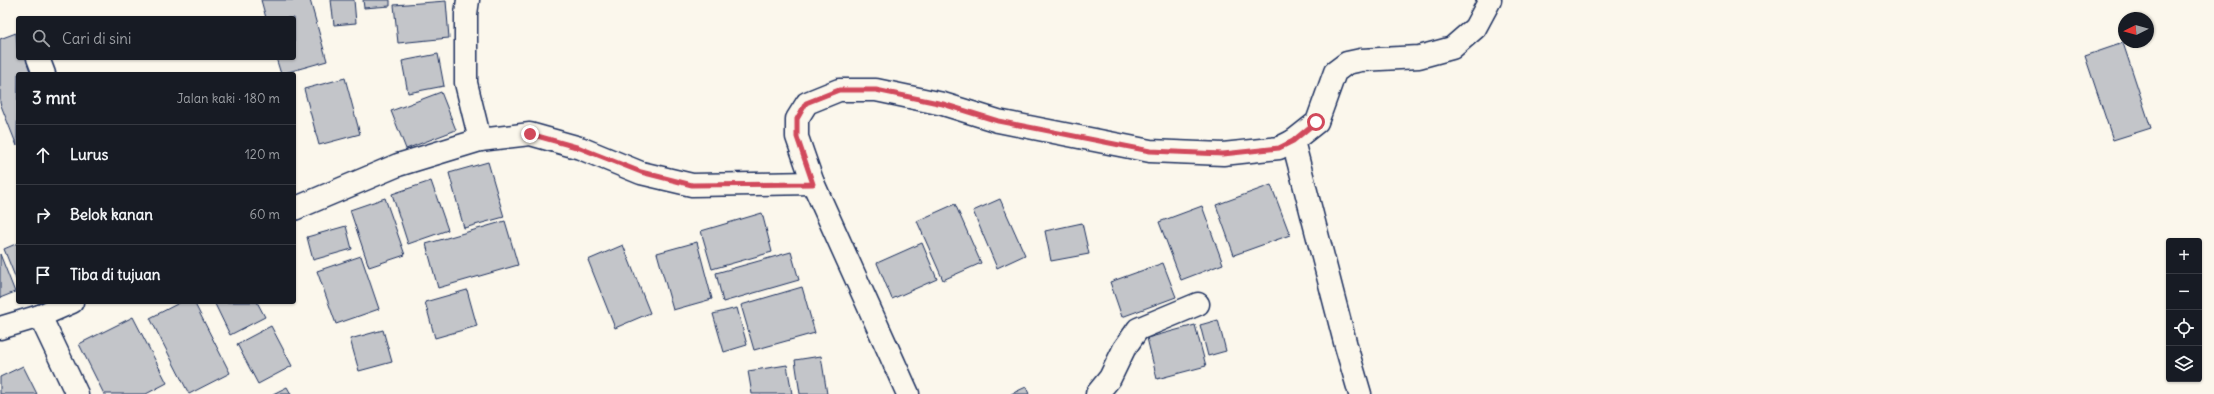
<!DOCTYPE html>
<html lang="id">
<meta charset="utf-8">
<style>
body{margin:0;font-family:Delius,sans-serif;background:#242831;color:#f1f3f6}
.controls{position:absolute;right:12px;bottom:12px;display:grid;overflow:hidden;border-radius:4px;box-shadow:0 1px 3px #0004}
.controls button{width:36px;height:36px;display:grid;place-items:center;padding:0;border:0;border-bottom:1px solid #363941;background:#171b24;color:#f1f3f6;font:20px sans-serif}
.compass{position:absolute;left:2118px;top:12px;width:36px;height:36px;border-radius:50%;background:#171b24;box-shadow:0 1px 3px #0004;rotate:265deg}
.stop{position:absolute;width:12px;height:12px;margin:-9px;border:3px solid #d1495b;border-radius:50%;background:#fff}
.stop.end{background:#d1495b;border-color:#fff;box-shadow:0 1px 4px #0008}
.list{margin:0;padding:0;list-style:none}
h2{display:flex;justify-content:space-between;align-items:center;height:52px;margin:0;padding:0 16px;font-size:17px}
h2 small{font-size:13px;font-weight:400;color:#9ea1a6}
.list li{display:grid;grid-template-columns:26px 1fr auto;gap:12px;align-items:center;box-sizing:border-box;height:60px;padding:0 16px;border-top:1px solid #363941}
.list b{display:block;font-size:15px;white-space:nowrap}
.list em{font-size:13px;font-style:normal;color:#9ea1a6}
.icon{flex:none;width:22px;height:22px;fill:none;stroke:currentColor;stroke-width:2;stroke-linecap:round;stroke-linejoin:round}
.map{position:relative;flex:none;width:2214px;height:394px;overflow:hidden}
.search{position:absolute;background:#171b24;box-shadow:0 1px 3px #0004;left:16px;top:16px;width:280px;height:44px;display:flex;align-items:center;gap:10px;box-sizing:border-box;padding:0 14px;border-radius:4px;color:#9ea1a6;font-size:15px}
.panel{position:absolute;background:#171b24;box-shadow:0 1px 3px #0004;left:16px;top:72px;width:280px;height:232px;border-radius:4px}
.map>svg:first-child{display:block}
</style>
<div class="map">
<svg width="2214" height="394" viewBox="0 0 2214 394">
<rect width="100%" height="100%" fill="#fbf7ec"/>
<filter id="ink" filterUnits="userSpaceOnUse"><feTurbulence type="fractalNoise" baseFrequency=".025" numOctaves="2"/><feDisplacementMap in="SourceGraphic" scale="8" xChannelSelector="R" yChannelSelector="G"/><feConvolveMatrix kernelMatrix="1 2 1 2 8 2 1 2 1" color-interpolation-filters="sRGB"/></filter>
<g filter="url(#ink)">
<g fill="#c3c5c9" stroke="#1b2f5e">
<polygon points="261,0 310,0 327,61 281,74 276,58 294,58 294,18 266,18"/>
<polygon points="331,0 354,0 356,23 334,25"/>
<polygon points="363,0 390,0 390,6 364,8"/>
<polygon points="446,1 449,38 398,43 394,5"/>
<polygon points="16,33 18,58 26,58 33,74 18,74 17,146 0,103 0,39"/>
<polygon points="2123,43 2151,128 2113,140 2085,56"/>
<polygon points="438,54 444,86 408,93 402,61"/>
<polygon points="345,78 360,134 319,145 304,89"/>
<polygon points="441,92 456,130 406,149 391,111"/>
<polygon points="488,162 504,217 464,228 449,173"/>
<polygon points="431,181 448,230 408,244 392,194"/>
<polygon points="1271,185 1290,235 1234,255 1216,205"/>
<polygon points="385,198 405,255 369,267 350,210"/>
<polygon points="1000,199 1025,255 997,268 973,211"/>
<polygon points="955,204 981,263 943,280 917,221"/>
<polygon points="1202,206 1223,264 1181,280 1159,222"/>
<polygon points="762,213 772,252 712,269 701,231"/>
<polygon points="505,221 518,265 438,288 426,244"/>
<polygon points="1082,223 1089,254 1051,261 1045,231"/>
<polygon points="346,226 352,249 313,260 307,237"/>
<polygon points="697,242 712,299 673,310 657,253"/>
<polygon points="18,243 18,284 4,249"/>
<polygon points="922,243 937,279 892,299 877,263"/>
<polygon points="623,245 650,313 615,328 588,260"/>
<polygon points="791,252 799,280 723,302 716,273"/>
<polygon points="0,254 15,292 0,298"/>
<polygon points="361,256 379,309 336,324 317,271"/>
<polygon points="1163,263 1176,297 1122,317 1110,282"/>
<polygon points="802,287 815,333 754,350 741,305"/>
<polygon points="467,290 477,326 435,338 425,302"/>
<polygon points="181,302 194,302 230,373 189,394 150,318"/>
<polygon points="218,302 257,302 265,317 230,335 215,304"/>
<polygon points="737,308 747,345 724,352 713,314"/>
<polygon points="133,317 167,383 146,394 104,394 79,344"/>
<polygon points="1218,320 1226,351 1208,356 1200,325"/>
<polygon points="1195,325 1206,366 1157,379 1147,338"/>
<polygon points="271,326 292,366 258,384 237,344"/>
<polygon points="383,330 392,362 359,371 350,339"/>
<polygon points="821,356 827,394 800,394 795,360"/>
<polygon points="787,365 792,394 752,394 748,371"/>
<polygon points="23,366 37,394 0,394 0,377"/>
<polygon points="287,387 291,394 273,394"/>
<polygon points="1026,387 1029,394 1011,394"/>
</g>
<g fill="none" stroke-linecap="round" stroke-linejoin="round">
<g stroke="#1b2f5e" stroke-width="25">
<g id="street">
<polyline points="468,0 466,14 466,83 480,140"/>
<polyline points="38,58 44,74"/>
<polyline points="1293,141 1346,346 1360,394"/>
<polyline points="294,209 398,165 480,140 530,134 580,148 641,173 692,185 813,183"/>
<polyline points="40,316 77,394"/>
<polyline points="0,328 40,316 72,302"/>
<polyline points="908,394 813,183 797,137 797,119 807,103 839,90 876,90 943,104 998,121 1150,151 1223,154 1279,148 1293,141 1317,122 1335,72 1347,63 1361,60 1419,57 1452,48 1475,28 1490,0"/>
<polyline points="1097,394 1110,378 1124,349 1138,329 1198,304"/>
</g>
</g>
<use href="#street" stroke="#fbf7ec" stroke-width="22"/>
</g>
</g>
<g fill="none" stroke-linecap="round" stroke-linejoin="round" filter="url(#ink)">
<polyline stroke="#d1495b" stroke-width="5" points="530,134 580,148 641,172 692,185 813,184 797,137 797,119 806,103 839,90 876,90 943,104 998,121 1150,151 1223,154 1279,148 1293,141 1316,122"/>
</g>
</svg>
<div class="controls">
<button>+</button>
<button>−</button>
<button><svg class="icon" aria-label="locate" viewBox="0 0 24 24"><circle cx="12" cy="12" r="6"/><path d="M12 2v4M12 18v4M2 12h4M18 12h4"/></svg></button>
<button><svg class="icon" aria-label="layers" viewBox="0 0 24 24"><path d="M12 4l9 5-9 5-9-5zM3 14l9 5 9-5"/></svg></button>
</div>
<svg class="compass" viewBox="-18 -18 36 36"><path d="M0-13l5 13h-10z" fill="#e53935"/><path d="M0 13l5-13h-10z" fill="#9ea1a6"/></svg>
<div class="stop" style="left:1316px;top:122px"></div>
<div class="stop end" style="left:530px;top:134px"></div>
<div class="search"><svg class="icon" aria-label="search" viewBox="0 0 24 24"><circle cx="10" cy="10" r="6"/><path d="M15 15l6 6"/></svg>Cari di sini</div>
<section class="panel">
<h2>3 mnt<small>Jalan kaki · 180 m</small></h2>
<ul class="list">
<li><svg class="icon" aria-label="ahead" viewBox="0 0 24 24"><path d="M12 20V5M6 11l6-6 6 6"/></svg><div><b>Lurus</b></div><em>120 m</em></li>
<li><svg class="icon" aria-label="right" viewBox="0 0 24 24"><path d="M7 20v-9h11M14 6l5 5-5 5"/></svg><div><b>Belok kanan</b></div><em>60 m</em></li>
<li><svg class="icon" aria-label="arrive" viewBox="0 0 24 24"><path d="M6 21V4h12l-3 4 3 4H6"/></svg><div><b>Tiba di tujuan</b></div></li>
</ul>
</section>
</div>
